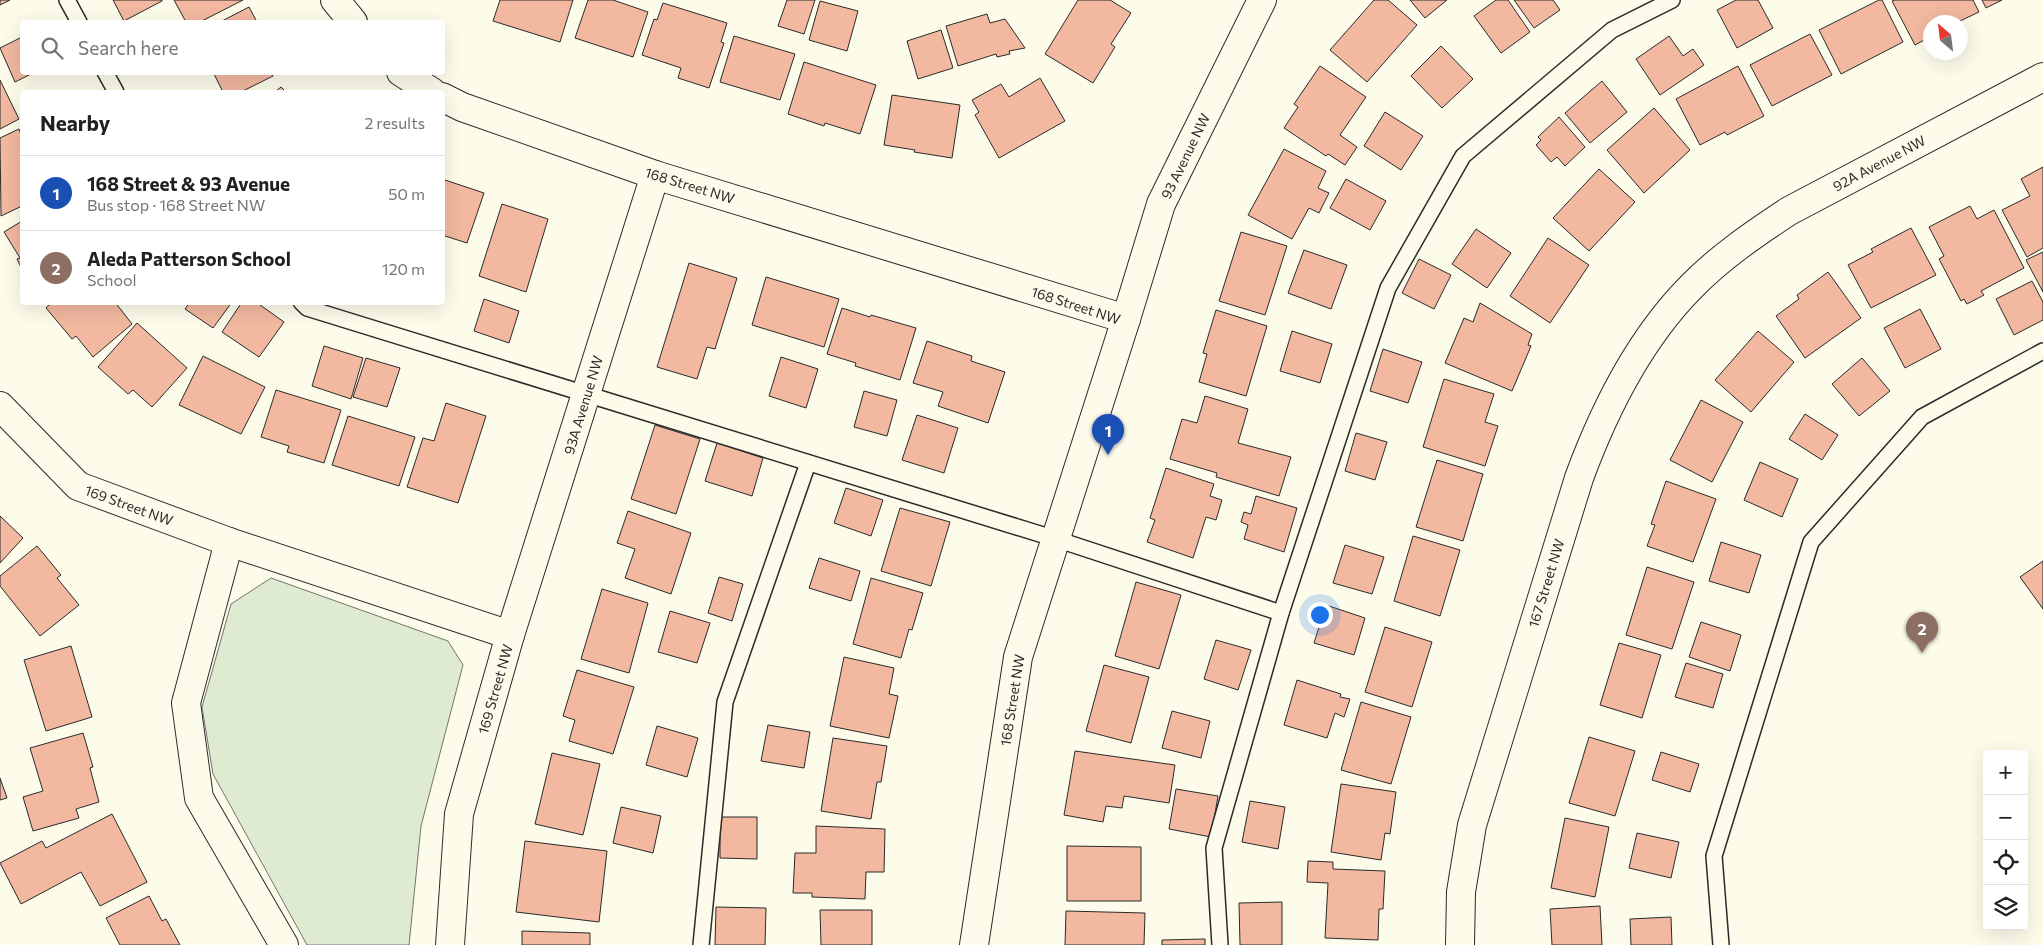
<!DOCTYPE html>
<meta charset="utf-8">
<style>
body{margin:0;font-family:Commissioner,sans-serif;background:#f6f6f6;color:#202124}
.controls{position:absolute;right:15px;bottom:15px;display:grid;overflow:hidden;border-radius:5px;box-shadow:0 5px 20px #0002}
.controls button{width:45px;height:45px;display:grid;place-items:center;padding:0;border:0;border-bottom:1px solid #e0e0e0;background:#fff;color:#202124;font:25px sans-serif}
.compass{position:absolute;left:1923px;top:15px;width:45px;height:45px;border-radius:50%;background:#fff;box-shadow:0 5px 20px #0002;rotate:332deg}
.you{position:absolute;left:1319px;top:614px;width:18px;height:18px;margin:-12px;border:4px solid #fff;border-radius:50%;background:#1a73e8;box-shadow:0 0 0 8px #1a73e833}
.badge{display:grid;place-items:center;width:32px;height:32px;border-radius:50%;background:#b45309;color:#fff;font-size:16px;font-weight:700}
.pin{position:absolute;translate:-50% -41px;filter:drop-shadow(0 1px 2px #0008)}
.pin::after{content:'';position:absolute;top:26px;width:18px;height:15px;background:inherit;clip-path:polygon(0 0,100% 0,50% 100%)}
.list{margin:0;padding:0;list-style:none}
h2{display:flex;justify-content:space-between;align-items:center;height:65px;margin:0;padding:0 20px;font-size:21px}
h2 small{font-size:16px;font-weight:400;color:#757577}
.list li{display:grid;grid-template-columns:32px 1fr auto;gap:15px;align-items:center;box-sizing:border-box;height:75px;padding:0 20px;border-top:1px solid #e0e0e0}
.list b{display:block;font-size:19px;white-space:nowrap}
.list p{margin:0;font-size:16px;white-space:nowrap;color:#757577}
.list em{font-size:16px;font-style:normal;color:#757577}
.icon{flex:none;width:28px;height:28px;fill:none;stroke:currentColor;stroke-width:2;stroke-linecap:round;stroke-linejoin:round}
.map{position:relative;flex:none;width:2043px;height:945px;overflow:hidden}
.search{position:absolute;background:#fff;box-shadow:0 5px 20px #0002;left:20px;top:20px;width:425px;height:55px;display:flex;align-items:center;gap:12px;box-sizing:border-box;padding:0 18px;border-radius:5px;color:#757577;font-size:19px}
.panel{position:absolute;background:#fff;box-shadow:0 5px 20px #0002;left:20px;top:90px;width:425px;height:215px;border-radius:5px}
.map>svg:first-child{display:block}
</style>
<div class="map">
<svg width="2043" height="945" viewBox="0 0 2043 945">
<rect width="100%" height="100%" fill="#fdfbea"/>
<polygon fill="#deebd1" stroke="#74746e" points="271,578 448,641 463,665 421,826 409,945 307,945 213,774 202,707 231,604"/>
<g fill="#f2b8a0" stroke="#2b2b2b">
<polygon points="0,0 10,0 0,5"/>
<polygon points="113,0 162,0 162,1 124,21"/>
<polygon points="174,0 243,0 200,22 186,22"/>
<polygon points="500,0 573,0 560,42 493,21"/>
<polygon points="588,0 613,0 648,12 633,57 575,38"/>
<polygon points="787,0 815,0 804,34 778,26"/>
<polygon points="1078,0 1110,0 1131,13 1111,44 1115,47 1093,83 1045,54"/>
<polygon points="1374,0 1388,0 1417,25 1367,82 1330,50"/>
<polygon points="1410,0 1447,0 1425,18"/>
<polygon points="1496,0 1508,0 1530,32 1501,53 1474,16"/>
<polygon points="1514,0 1553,0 1560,10 1534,28"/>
<polygon points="1736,0 1758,0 1773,28 1737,48 1717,10"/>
<polygon points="1879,0 1882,0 1903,42 1841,74 1819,30"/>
<polygon points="1895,0 1973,0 1979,12 1958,22 1930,22 1930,37 1915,45 1892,1"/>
<polygon points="1982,0 2002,0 1986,8"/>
<polygon points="820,1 858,11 847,51 809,40"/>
<polygon points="663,3 727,23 721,42 724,43 709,88 678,78 681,68 642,55 654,19 657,20"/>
<polygon points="249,7 257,22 220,22"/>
<polygon points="987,14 990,23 1005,19 1025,48 1009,51 1010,54 997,57 996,54 958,66 946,26"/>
<polygon points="941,30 953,68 918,79 907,41"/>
<polygon points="1810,34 1832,75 1772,106 1750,65"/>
<polygon points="734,36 795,54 780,100 720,82"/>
<polygon points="1669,36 1683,56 1693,49 1704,65 1660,95 1636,59"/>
<polygon points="22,37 22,72 35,72 15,82 0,48"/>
<polygon points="1441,46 1473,79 1442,108 1411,76"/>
<polygon points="804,62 876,85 860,134 825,123 824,126 788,114"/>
<polygon points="1320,66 1366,97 1340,135 1357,147 1345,165 1328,154 1326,156 1284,128 1298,107 1294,104"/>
<polygon points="1738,66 1764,116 1727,135 1725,132 1700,145 1676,99"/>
<polygon points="213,72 272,72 273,76 241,92 223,92"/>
<polygon points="1040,78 1065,121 999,158 975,115 979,112 972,100 1001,84 1009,97"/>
<polygon points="0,80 19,119 0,129"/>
<polygon points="1602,81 1627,112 1590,143 1565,113"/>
<polygon points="281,87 286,92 275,92"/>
<polygon points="892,95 960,105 952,158 914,152 915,150 884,145"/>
<polygon points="1654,108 1690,150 1644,193 1607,150"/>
<polygon points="1385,112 1423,136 1401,170 1364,146"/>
<polygon points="1559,117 1585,147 1565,166 1557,157 1551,162 1536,145 1541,140 1538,137"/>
<polygon points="19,129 22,137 22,206 1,216 0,138"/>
<polygon points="1284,149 1326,171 1318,188 1329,193 1319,213 1309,208 1292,239 1248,215"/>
<polygon points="2043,167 2043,248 2027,257 2002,210 2030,196 2021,179"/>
<polygon points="1599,169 1635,202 1589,251 1553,218"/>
<polygon points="442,179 484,193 467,243 442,235"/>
<polygon points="1346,179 1386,201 1370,230 1330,208"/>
<polygon points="502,204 548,219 526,292 479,276"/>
<polygon points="1970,206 1977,219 1994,210 2024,268 1981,291 1984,295 1967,304 1964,299 1961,301 1939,259 1944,256 1929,227"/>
<polygon points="22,221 22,269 17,259 20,258 4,232"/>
<polygon points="1911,228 1936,275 1871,308 1848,265 1873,252 1871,249"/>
<polygon points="1476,229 1511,253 1487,288 1452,264"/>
<polygon points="1241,232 1287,246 1265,315 1219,301"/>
<polygon points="1548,238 1589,265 1550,323 1510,296"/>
<polygon points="1304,250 1347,265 1331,309 1288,293"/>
<polygon points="2043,252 2043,292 2026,260"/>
<polygon points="1419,259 1451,275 1434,309 1402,293"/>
<polygon points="689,263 737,278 715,349 707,347 697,379 657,367"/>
<polygon points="1828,272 1861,318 1805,358 1776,316 1799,299 1797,295"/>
<polygon points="766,277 839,299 824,347 752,325"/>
<polygon points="2032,281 2043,302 2043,320 2014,335 1996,299"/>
<polygon points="484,299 519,311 509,343 474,331"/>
<polygon points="52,302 115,302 132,324 93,357 76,336 72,339 46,308"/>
<polygon points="190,302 232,302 213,328 185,309"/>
<polygon points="242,302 256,302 284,322 259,357 222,332"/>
<polygon points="1480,303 1532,334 1528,345 1531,346 1512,391 1445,363 1464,318 1473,322"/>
<polygon points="842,308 870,317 871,315 916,328 900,380 855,366 856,363 827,354"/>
<polygon points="1920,309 1941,349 1905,368 1884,328"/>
<polygon points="1216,310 1267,326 1246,396 1199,382 1207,354 1203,353"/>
<polygon points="137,323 187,368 152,407 133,390 128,394 98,367"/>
<polygon points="1292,331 1332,344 1320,383 1280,371"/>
<polygon points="1758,331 1794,362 1751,412 1715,380"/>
<polygon points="927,341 972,356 971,361 1005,372 988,423 938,406 943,392 913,383"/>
<polygon points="324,346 363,358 351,399 312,386"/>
<polygon points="1383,349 1422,362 1408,403 1370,391"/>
<polygon points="203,356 265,387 241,434 179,405"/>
<polygon points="781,357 818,369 806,408 769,396"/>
<polygon points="366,358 400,368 387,407 353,397"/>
<polygon points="1862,358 1890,391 1859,416 1832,384"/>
<polygon points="1444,379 1494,394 1485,422 1498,426 1485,466 1423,447"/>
<polygon points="276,390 341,410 324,463 287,452 289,446 261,437"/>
<polygon points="864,391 897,400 887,436 854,427"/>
<polygon points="1205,396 1248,409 1238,443 1291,457 1279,496 1216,477 1217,473 1170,459 1182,419 1197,423"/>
<polygon points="1701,400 1743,422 1712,482 1670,460"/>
<polygon points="446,403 486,416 458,503 407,487 423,438 434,441"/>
<polygon points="1805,414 1838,435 1822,460 1789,439"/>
<polygon points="917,415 958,428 944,473 902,460"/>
<polygon points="348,416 415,437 399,486 332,465"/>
<polygon points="655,425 700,439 676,514 631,499"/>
<polygon points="1356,433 1387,442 1375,480 1345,471"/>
<polygon points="717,443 763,458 752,496 705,481"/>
<polygon points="1437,460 1483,474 1463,541 1416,527"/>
<polygon points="1760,462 1798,479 1782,517 1744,500"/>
<polygon points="1166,468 1214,484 1210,496 1222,500 1216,520 1206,517 1193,558 1147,542 1155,520 1150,518"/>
<polygon points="1666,481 1716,499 1693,562 1647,546 1655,525 1651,524"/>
<polygon points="846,488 883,500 871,536 834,523"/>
<polygon points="1256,496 1297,508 1284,552 1244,539 1248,525 1241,522 1244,512 1251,514"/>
<polygon points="900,508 950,522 931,586 881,571"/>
<polygon points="628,511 691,533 671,594 625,578 635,549 617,543"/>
<polygon points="0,516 23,538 0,563"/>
<polygon points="1413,536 1460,550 1440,616 1394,601"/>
<polygon points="1721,542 1761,555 1749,593 1709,581"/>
<polygon points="1345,545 1384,557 1372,594 1333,583"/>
<polygon points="37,546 61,575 57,578 79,605 40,636 0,586 0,576"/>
<polygon points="819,558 860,571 851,601 809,588"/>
<polygon points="2043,561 2043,609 2020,577"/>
<polygon points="1647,567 1694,582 1672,649 1626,635"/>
<polygon points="719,577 743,584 732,621 708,613"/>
<polygon points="871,578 923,593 912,630 909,629 901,658 853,644"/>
<polygon points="1136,582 1181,595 1159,669 1115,656"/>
<polygon points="602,589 648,603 629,673 581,659"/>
<polygon points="1326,605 1365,618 1354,655 1314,643"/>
<polygon points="670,611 710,623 697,663 658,652"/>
<polygon points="1701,622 1741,635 1730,671 1689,657"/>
<polygon points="1385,627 1432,642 1412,707 1365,692"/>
<polygon points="1216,640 1251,650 1238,690 1204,679"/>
<polygon points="1619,643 1661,655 1642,718 1600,705"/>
<polygon points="71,646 92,717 46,731 24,660"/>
<polygon points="844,657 894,668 889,694 898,696 889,738 830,726"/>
<polygon points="1686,663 1723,674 1713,708 1675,697"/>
<polygon points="1104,665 1149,677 1131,743 1086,731"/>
<polygon points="577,670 634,687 613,754 569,741 575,720 563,716"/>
<polygon points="1297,680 1341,694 1340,697 1350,699 1344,717 1335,713 1327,738 1284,725"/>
<polygon points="1361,702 1411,717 1391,784 1341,770"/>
<polygon points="1172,711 1210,721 1201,758 1162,748"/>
<polygon points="768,725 810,732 804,768 761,761"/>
<polygon points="657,726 698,738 687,777 646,765"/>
<polygon points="83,733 93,767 90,768 99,802 76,809 79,818 33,831 23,797 43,791 30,748"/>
<polygon points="1589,737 1635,751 1615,816 1569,803"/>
<polygon points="833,738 887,746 881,782 877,782 871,819 821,811"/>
<polygon points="1075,751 1175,765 1169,803 1124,796 1122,808 1106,806 1103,822 1064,815"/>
<polygon points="1661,752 1699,764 1690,792 1652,780"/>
<polygon points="552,753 600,764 583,835 535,824"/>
<polygon points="0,778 7,798 0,800"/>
<polygon points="1341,784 1396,792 1390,834 1385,833 1381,860 1331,852"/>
<polygon points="1176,789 1218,796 1211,837 1169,829"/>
<polygon points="1250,801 1285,807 1278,849 1242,842"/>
<polygon points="621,807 661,816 653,853 613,843"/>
<polygon points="112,814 147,882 100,906 81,872 21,904 0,863 42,841 46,848"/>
<polygon points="720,817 757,817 757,859 720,858"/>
<polygon points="1565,818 1609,827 1595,897 1551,888"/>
<polygon points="816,826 885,829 884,872 866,872 865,899 812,897 812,893 793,893 795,853 816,853"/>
<polygon points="1637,833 1679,842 1671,878 1629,868"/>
<polygon points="525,841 607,851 599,922 516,912"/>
<polygon points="1067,846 1141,847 1141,901 1067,901"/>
<polygon points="1308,861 1333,862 1333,869 1385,871 1383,909 1379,909 1378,940 1325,938 1328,883 1307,882"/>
<polygon points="149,896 162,921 166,919 180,945 120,945 106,918"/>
<polygon points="1282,902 1282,945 1240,945 1239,903"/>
<polygon points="1600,906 1602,945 1552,945 1550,909"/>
<polygon points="716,907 766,908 765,945 715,945"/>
<polygon points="820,910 872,910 872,945 821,945"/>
<polygon points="1066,911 1145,913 1144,945 1065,945"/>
<polygon points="1671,917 1672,945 1631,945 1630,919"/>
<polygon points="522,931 590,933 590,945 522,945"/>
<polygon points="1205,939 1205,945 1162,945 1162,940"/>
</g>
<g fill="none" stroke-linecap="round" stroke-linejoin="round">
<g stroke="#2b2b2b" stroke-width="18">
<g id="lane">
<polyline points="67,0 79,22"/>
<polyline points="105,72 116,92"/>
<polyline points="301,302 307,308 1056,539 1281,613 1388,288 1463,156 1612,30 1672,0"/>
<polyline points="701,945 725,702 808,463"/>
<polyline points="1220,945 1214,848 1281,613"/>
<polyline points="1721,945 1714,856 1811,542 1922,417 2043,351"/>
</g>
</g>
<g stroke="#2b2b2b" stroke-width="30">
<g id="street">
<polyline points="335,0 353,22"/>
<polyline points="401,72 432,92"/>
<polyline points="442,97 462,107 655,175 1126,319"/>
<polyline points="0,406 78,486 229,542 510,635"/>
<polyline points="229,542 186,703 199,798 284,945"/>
<polyline points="450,945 459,814 510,635 655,175"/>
<path d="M1460,945L1461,892L1472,825L1579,478C1604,410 1638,341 1690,288C1719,258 1754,234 1789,211L2043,77"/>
</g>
</g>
<g stroke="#2b2b2b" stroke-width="30">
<polyline id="secondary" points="974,945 1018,657 1126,319 1161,204 1262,0"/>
</g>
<use href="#lane" stroke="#fdfbea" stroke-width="15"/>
<use href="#street" stroke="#fdfbea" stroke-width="28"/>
<use href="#secondary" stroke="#fdfbea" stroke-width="28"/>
</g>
<g text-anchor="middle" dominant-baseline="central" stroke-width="4" stroke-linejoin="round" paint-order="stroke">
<g font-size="14" fill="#2b2b2b" stroke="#fdfbea">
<text transform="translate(1185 156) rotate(-64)">93 Avenue NW</text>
<text transform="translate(1879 163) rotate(-28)">92A Avenue NW</text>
<text transform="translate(690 185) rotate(17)">168 Street NW</text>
<text transform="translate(1076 305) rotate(18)">168 Street NW</text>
<text transform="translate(583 405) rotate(-73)">93A Avenue NW</text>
<text transform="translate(129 505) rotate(20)">169 Street NW</text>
<text transform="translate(1546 583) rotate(-73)">167 Street NW</text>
<text transform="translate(495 689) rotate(-74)">169 Street NW</text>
<text transform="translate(1012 700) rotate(-81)">168 Street NW</text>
</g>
</g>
</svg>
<div class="controls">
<button>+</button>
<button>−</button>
<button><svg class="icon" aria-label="locate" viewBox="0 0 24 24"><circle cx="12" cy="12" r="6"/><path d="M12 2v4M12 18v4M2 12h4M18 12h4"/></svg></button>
<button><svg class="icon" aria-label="layers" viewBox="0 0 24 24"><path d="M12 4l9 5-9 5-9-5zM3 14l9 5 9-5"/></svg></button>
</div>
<svg class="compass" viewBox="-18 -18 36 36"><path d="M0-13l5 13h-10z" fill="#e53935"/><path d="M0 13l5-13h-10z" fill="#757577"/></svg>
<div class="you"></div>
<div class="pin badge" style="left:1108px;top:455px;background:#1a4fb4">1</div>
<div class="pin badge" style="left:1922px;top:653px;background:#8d6e63">2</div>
<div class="search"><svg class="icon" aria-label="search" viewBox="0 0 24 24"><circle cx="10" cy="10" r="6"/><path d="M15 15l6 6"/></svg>Search here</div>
<section class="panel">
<h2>Nearby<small>2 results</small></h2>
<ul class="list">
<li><span class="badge" style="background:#1a4fb4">1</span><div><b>168 Street &amp; 93 Avenue</b><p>Bus stop · 168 Street NW</p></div><em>50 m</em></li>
<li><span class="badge" style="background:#8d6e63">2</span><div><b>Aleda Patterson School</b><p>School</p></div><em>120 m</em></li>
</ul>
</section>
</div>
